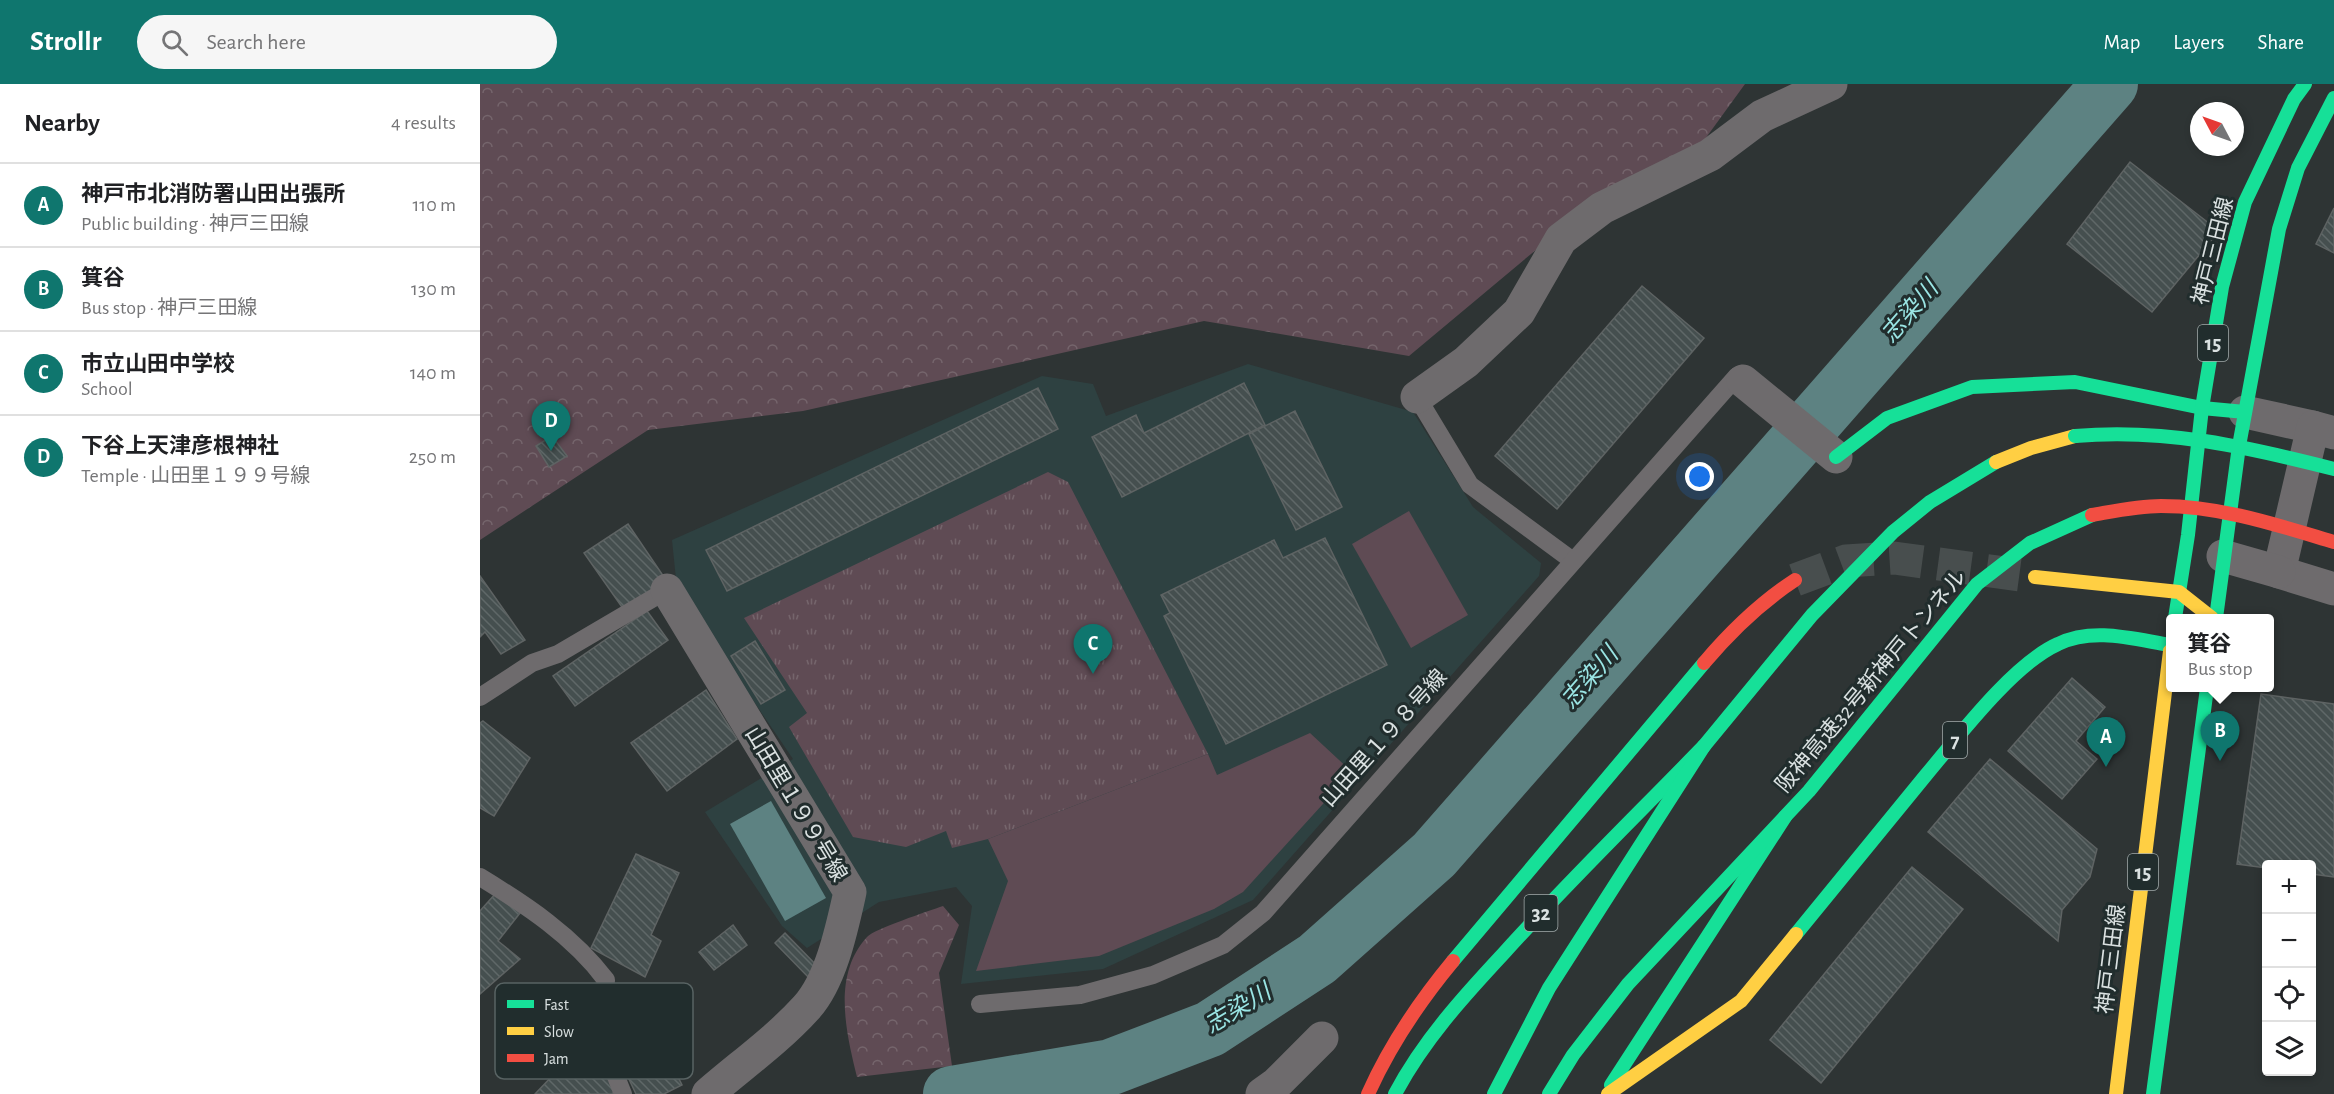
<!DOCTYPE html>
<meta charset="utf-8">
<style>
body{margin:0;font-family:"Alegreya Sans","Noto Sans JP",sans-serif;background:#f6f6f6;color:#202124}
.controls{position:absolute;right:18px;bottom:18px;display:grid;overflow:hidden;border-radius:6px;box-shadow:0 3px 9px #0003}
.controls button{width:54px;height:54px;display:grid;place-items:center;padding:0;border:0;border-bottom:2px solid #e0e0e0;background:#fff;color:#202124;font:30px sans-serif}
.compass{position:absolute;left:1710px;top:18px;width:54px;height:54px;border-radius:50%;background:#fff;box-shadow:0 3px 9px #0003;rotate:311deg}
.you{position:absolute;left:1220px;top:393px;width:21px;height:21px;margin:-15px;border:4px solid #fff;border-radius:50%;background:#1a73e8;box-shadow:0 0 0 9px #1a73e833}
.badge{display:grid;place-items:center;width:39px;height:39px;border-radius:50%;background:#0f766e;color:#fff;font-size:20px;font-weight:700}
.pin{position:absolute;translate:-50% -50px;filter:drop-shadow(0 2px 3px #0008)}
.pin::after{content:'';position:absolute;top:32px;width:21px;height:18px;background:inherit;clip-path:polygon(0 0,100% 0,50% 100%)}
.popup{position:absolute;left:1686px;top:530px;width:108px;height:78px;box-sizing:border-box;display:grid;place-content:center;border-radius:6px;background:#fff;filter:drop-shadow(0 2px 4px #0005);font-size:20px;white-space:nowrap;color:#757577}
.popup b{font-size:22px;color:#202124}
.popup::after{content:'';position:absolute;left:50%;top:100%;margin-left:-12px;border:12px solid transparent;border-top-color:#fff}
.list{margin:0;padding:0;list-style:none}
h2{display:flex;justify-content:space-between;align-items:center;height:78px;margin:0;padding:0 24px;font-size:26px}
h2 small{font-size:20px;font-weight:400;color:#757577}
.list li{display:grid;grid-template-columns:39px 1fr auto;gap:18px;align-items:center;box-sizing:border-box;height:84px;padding:0 24px;border-top:2px solid #e0e0e0}
.list b{display:block;font-size:22px;white-space:nowrap}
.list p{margin:0;font-size:20px;white-space:nowrap;color:#757577}
.list em{font-size:20px;font-style:normal;color:#757577}
.icon{flex:none;width:33px;height:33px;fill:none;stroke:currentColor;stroke-width:2;stroke-linecap:round;stroke-linejoin:round}
.map{position:relative;flex:none;width:1854px;height:1010px;overflow:hidden}
header{display:flex;align-items:center;gap:36px;box-sizing:border-box;height:84px;padding:0 30px;background:#0f766e;color:#fff}
header strong{font-size:28px}
nav{display:flex;gap:33px;margin-inline-start:auto;font-size:21px}
.search{width:420px;height:54px;background:#f6f6f6;display:flex;align-items:center;gap:15px;box-sizing:border-box;padding:0 21px;border-radius:33px;color:#757577;font-size:22px}
main{display:flex}
aside{flex:1;background:#fff}
.map>svg:first-child{display:block}
</style>
<header>
<strong>Strollr</strong>
<div class="search"><svg class="icon" aria-label="search" viewBox="0 0 24 24"><circle cx="10" cy="10" r="6"/><path d="M15 15l6 6"/></svg>Search here</div>
<nav><a>Map</a><a>Layers</a><a>Share</a></nav>
</header>
<main>
<aside>
<h2>Nearby<small>4 results</small></h2>
<ul class="list">
<li><span class="badge">A</span><div><b>神戸市北消防署山田出張所</b><p>Public building · 神戸三田線</p></div><em>110 m</em></li>
<li><span class="badge">B</span><div><b>箕谷</b><p>Bus stop · 神戸三田線</p></div><em>130 m</em></li>
<li><span class="badge">C</span><div><b>市立山田中学校</b><p>School</p></div><em>140 m</em></li>
<li><span class="badge">D</span><div><b>下谷上天津彦根神社</b><p>Temple · 山田里１９９号線</p></div><em>250 m</em></li>
</ul>
</aside>
<div class="map">
<svg width="1854" height="1010" viewBox="0 0 1854 1010">
<defs>
<pattern id="forest-crowns" width="20" height="18" patternUnits="userSpaceOnUse" patternTransform="scale(1.5)"><rect width="20" height="18" fill="#5f4b54"/><path d="M2 6a3 3 0 1 1 6 0M12 15a3 3 0 1 1 6 0" fill="none" stroke="#75656c"/></pattern>
<pattern id="park-tufts" width="24" height="20" patternUnits="userSpaceOnUse" patternTransform="scale(1.5)"><rect width="24" height="20" fill="#5f4b54"/><path d="M3 7l-1-3M5 7V3M7 7l1-3M15 17l-1-3M17 17v-4M19 17l1-3" fill="none" stroke="#75656c"/></pattern>
<pattern id="building-back-hatch" width="6" height="6" patternUnits="userSpaceOnUse" patternTransform="scale(1.5)"><rect width="6" height="6" fill="#454f4f"/><path d="M-1 5l2 2M0 0l6 6M5-1l2 2" fill="none" stroke="#5f6868"/></pattern>
</defs>
<rect width="100%" height="100%" fill="#2e3434"/>
<polygon fill="#2e4141" points="768,280 933,328 993,423 1061,479 1059,492 773,816 623,885 481,900 492,822 476,803 399,818 327,864 302,842 225,728 313,675 197,505 192,456 562,292 613,300 626,332"/>
<g fill="url(#forest-crowns)">
<polygon points="0,0 1265,0 1212,73 1124,109 929,272 724,237 323,327 168,346 0,456"/>
<path d="M463,822L479,841L459,889L472,982L377,993C366,948 352,891 387,853C394,845 449,827 463,822Z"/>
</g>
<polygon fill="url(#park-tufts)" points="568,388 588,398 728,670 508,755 472,764 466,747 426,763 373,753 309,643 327,629 264,534"/>
<g fill="#5f4b54">
<polygon points="929,427 988,531 931,564 872,460"/>
<polygon points="830,649 872,688 763,808 734,825 619,872 496,887 528,797 508,755 728,670 737,691"/>
</g>
<polygon fill="#5d8282" points="291,717 346,814 305,837 250,740"/>
<g fill="none" stroke-linecap="round" stroke-linejoin="round">
<polyline stroke="#5d8282" stroke-width="56" points="471,1010 631,983 730,945 837,875 954,771 1630,0"/>
</g>
<g fill="url(#building-back-hatch)" stroke="#5e6363" stroke-width="1.5">
<polygon points="1650,78 1739,147 1672,228 1587,160"/>
<polygon points="1854,124 1854,169 1836,160"/>
<polygon points="1162,202 1224,254 1077,425 1015,372"/>
<polygon points="764,299 785,341 642,413 612,353 656,331 664,349"/>
<polygon points="558,304 578,345 247,507 226,466"/>
<polygon points="815,327 862,423 816,446 769,350"/>
<polygon points="72,352 87,372 69,383 56,362"/>
<polygon points="148,440 186,496 144,526 104,469"/>
<polygon points="845,454 907,581 746,660 684,532 690,529 681,511 794,456 803,474"/>
<polygon points="0,492 45,556 21,570 5,548 0,553"/>
<polygon points="167,527 188,556 95,622 73,592"/>
<polygon points="275,557 305,606 281,620 251,572"/>
<polygon points="1592,594 1625,623 1596,657 1617,675 1582,715 1528,667"/>
<polygon points="226,606 257,655 187,707 151,659"/>
<polygon points="1781,610 1854,620 1854,793 1832,790 1832,780 1786,780 1786,784 1757,780"/>
<polygon points="3,637 50,674 14,732 0,724 0,639"/>
<polygon points="1510,675 1617,765 1610,793 1582,826 1578,857 1448,748"/>
<polygon points="156,770 199,789 171,851 181,857 165,893 111,864"/>
<polygon points="1432,783 1483,825 1341,999 1290,956"/>
<polygon points="16,809 40,829 18,857 40,875 0,910 0,827"/>
<polygon points="253,841 267,861 234,886 219,868"/>
<polygon points="305,849 342,887 332,897 295,859"/>
<polygon points="181,900 199,924 163,951 136,922 162,902"/>
<polygon points="98,965 138,1004 132,1010 55,1010"/>
<polygon points="187,971 202,1001 184,1010 156,1010 148,993"/>
</g>
<g fill="none" stroke-linecap="round" stroke-linejoin="round">
<polyline stroke="#484e4e" stroke-width="33" stroke-dasharray="33 16" stroke-linecap="butt" points="1315,496 1366,477 1414,474 1555,493"/>
<g stroke="#6e6b6d" stroke-width="18">
<polyline points="937,313 990,401 1093,477"/>
<polyline points="0,613 52,579 78,570 187,506"/>
<path d="M0,793C46,821 93,852 126,896L122,942L129,975L143,1010"/>
<polyline points="500,920 600,911 673,891 743,861 783,829 1257,292 1263,297"/>
</g>
<g stroke="#6e6b6d" stroke-width="33">
<polyline points="1263,297 1356,373"/>
<polyline points="937,313 986,278 1039,228 1081,155 1122,124 1230,71 1282,32 1351,0"/>
<polyline points="1765,328 1833,343"/>
<polyline points="1854,349 1833,343 1799,488 1854,505"/>
<polyline points="1743,472 1799,488"/>
<path d="M187,506L370,808C362,844 351,897 326,924C297,956 260,982 228,1010"/>
<polyline points="782,1010 796,1000 842,954"/>
</g>
<g stroke="#16e098" stroke-width="14">
<polyline points="1356,373 1407,334 1492,303 1595,298 1722,324 1765,328"/>
<polyline points="1695,534 1708,451 1722,324 1742,203 1765,118 1814,15 1825,0"/>
<polyline points="1736,534 1759,362 1799,145 1818,84 1854,14"/>
<path d="M1316,850C1359,797 1403,744 1446,691C1478,653 1533,580 1578,560C1613,543 1653,555 1690,561"/>
<polyline points="973,877 1224,579"/>
<polyline points="1131,1001 1305,733"/>
<path d="M915,1010C943,957 983,913 1024,869C1088,798 1157,731 1224,662"/>
<polyline points="1014,1010 1069,904 1224,662 1332,531 1413,448 1450,418 1516,378"/>
<polyline points="1069,1010 1093,971 1148,900 1329,707 1497,500 1550,459 1612,431"/>
<polyline points="1673,1010 1727,604"/>
</g>
<g stroke="#ffcf43" stroke-width="14">
<polyline points="1516,378 1551,364 1595,352"/>
<polyline points="1555,493 1699,508 1732,534"/>
<polyline points="1128,1010 1261,917 1316,850"/>
<polyline points="1636,1010 1690,567"/>
</g>
<g stroke="#f24e42" stroke-width="14">
<path d="M1224,579C1251,547 1280,519 1315,496"/>
<path d="M888,1010C910,961 939,918 973,877"/>
</g>
<path stroke="#16e098" stroke-width="14" d="M1595,352C1685,344 1768,363 1854,385"/>
<path stroke="#f24e42" stroke-width="14" d="M1612,431C1635,427 1658,422 1681,422C1741,422 1797,441 1854,458"/>
</g>
<g text-anchor="middle" dominant-baseline="central" stroke-width="6" stroke-linejoin="round" paint-order="stroke">
<g fill="#212d2d" stroke="#a2abab" stroke-width="1.5">
<rect x="1718" y="241" width="30" height="36" rx="4.5"/>
<rect x="1463" y="638" width="24" height="36" rx="4.5"/>
<rect x="1648" y="770" width="30" height="36" rx="4.5"/>
<rect x="1044.5" y="811" width="33" height="36" rx="4.5"/>
</g>
<g font-size="21" font-weight="bold" fill="#dae1e1">
<text x="1733" y="259">15</text>
<text x="1475" y="656">7</text>
<text x="1663" y="788">15</text>
<text x="1061" y="829">32</text>
</g>
<g font-size="22" fill="#dae1e1" stroke="#212d2d">
<text transform="translate(1733 167) rotate(-76)">神戸三田線</text>
<text transform="translate(1391 597) rotate(-50)">阪神高速32号新神戸トンネル</text>
<text transform="translate(904 654) rotate(-48)">山田里１９８号線</text>
<text transform="translate(316 720) rotate(59)">山田里１９９号線</text>
<text transform="translate(1631 875) rotate(-83)">神戸三田線</text>
</g>
<g font-size="24" font-style="italic" fill="#9ae5e4" stroke="#212d2d">
<text transform="translate(1430 228) rotate(-49)">志染川</text>
<text transform="translate(1110 594) rotate(-49)">志染川</text>
<text transform="translate(758 925) rotate(-31)">志染川</text>
</g>
</g>
<rect x="15" y="899" width="198" height="96" rx="9" fill="#212d2d" stroke="#586363" stroke-width="1.5"/>
<rect x="27" y="916" width="27" height="8" fill="#16e098"/>
<rect x="27" y="943" width="27" height="8" fill="#ffcf43"/>
<rect x="27" y="970" width="27" height="8" fill="#f24e42"/>
<g font-size="16" fill="#dae1e1">
<text x="64" y="926">Fast</text>
<text x="64" y="953">Slow</text>
<text x="64" y="980">Jam</text>
</g>
</svg>
<div class="controls">
<button>+</button>
<button>−</button>
<button><svg class="icon" aria-label="locate" viewBox="0 0 24 24"><circle cx="12" cy="12" r="6"/><path d="M12 2v4M12 18v4M2 12h4M18 12h4"/></svg></button>
<button><svg class="icon" aria-label="layers" viewBox="0 0 24 24"><path d="M12 4l9 5-9 5-9-5zM3 14l9 5 9-5"/></svg></button>
</div>
<svg class="compass" viewBox="-18 -18 36 36"><path d="M0-13l5 13h-10z" fill="#e53935"/><path d="M0 13l5-13h-10z" fill="#757577"/></svg>
<div class="you"></div>
<div class="pin badge" style="left:1626px;top:683px">A</div>
<div class="pin badge" style="left:1740px;top:677px">B</div>
<div class="popup"><b>箕谷</b>Bus stop</div>
<div class="pin badge" style="left:613px;top:590px">C</div>
<div class="pin badge" style="left:71px;top:367px">D</div>
</div>
</main>
